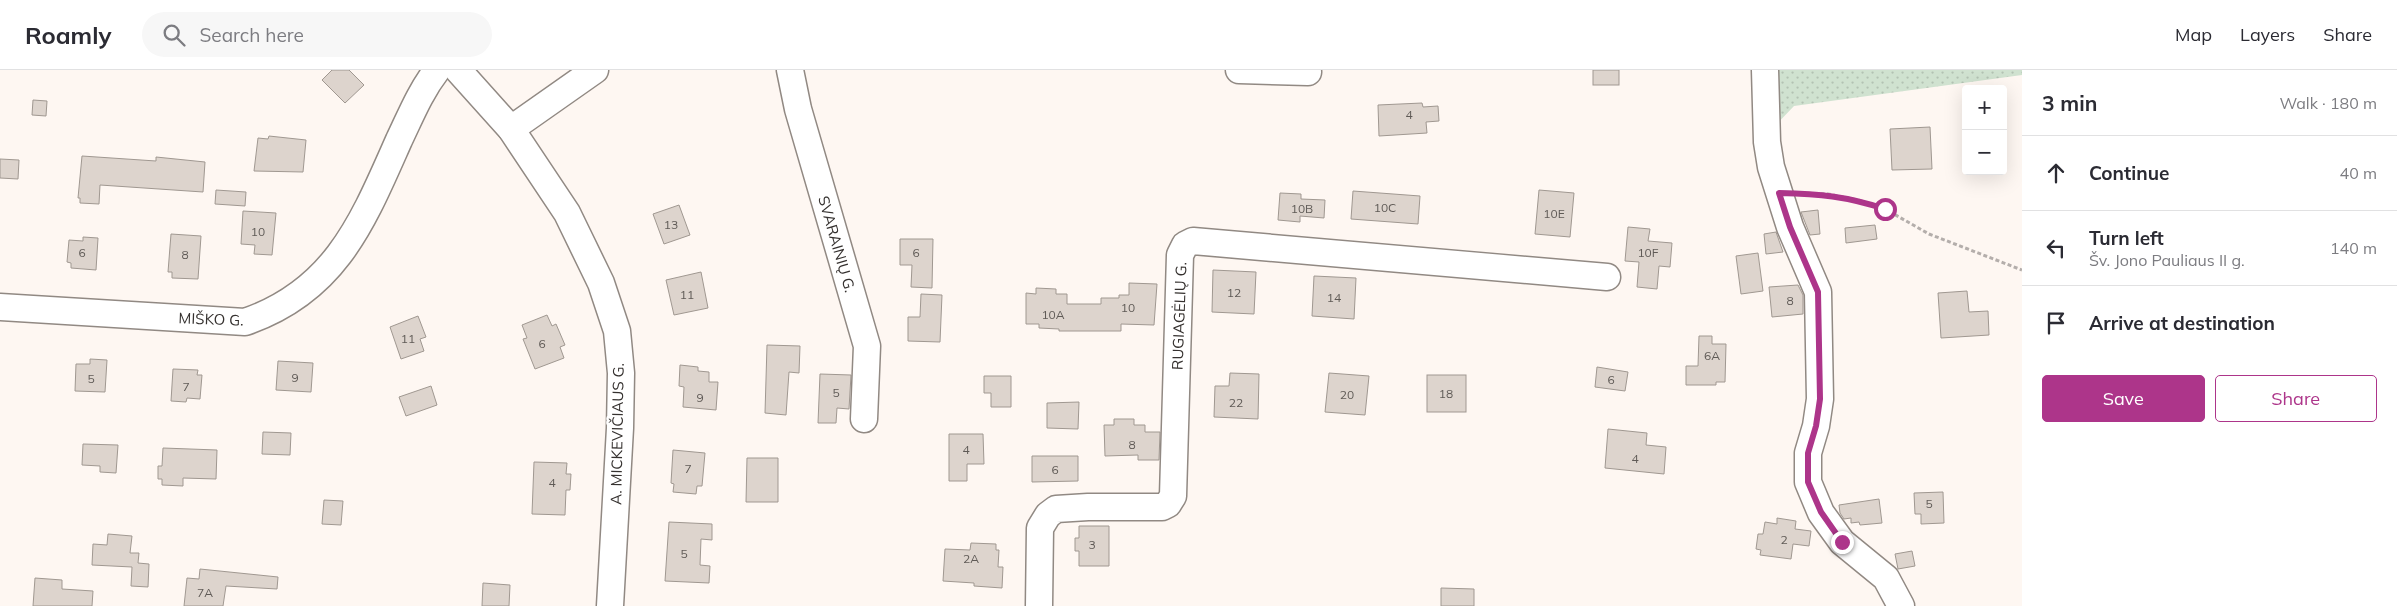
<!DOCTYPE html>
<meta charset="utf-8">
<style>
body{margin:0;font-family:Mulish,sans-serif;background:#f7f7f7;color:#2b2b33}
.controls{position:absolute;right:15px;top:15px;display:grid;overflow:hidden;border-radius:5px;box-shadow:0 5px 20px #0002}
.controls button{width:45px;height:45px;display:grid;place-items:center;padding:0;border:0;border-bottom:1px solid #e1e1e2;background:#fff;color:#2b2b33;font:25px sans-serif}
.stop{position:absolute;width:15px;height:15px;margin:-11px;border:4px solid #ad358a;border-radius:50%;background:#fff}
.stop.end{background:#ad358a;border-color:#fff;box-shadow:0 1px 5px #0008}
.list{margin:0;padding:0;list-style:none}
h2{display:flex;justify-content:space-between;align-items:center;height:65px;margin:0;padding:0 20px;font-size:21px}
h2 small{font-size:16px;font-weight:400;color:#7c7c81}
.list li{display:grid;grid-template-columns:32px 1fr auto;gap:15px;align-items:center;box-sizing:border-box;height:75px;padding:0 20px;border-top:1px solid #e1e1e2}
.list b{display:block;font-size:19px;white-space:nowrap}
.list p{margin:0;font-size:16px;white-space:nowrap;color:#7c7c81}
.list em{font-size:16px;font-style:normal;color:#7c7c81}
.actions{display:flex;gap:10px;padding:15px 20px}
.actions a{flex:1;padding:11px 0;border:1px solid #ad358a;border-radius:5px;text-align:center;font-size:18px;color:#ad358a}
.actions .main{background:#ad358a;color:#fff}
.icon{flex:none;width:28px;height:28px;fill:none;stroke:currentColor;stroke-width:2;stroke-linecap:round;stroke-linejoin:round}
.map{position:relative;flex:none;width:2022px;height:536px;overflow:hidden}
header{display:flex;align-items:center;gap:30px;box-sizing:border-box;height:70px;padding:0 25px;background:#fff;border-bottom:1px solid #e1e1e2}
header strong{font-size:24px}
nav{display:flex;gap:28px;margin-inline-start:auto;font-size:18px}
.search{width:350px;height:45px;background:#f7f7f7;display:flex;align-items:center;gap:12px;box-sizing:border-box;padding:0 18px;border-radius:28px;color:#7c7c81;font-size:19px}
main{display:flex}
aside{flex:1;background:#fff}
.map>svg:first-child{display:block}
</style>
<header>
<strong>Roamly</strong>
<div class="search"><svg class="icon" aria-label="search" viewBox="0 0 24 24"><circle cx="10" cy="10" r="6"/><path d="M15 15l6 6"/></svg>Search here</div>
<nav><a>Map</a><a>Layers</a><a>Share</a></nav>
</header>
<main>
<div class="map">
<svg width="2022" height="536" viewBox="0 0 2022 536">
<defs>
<pattern id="green-dots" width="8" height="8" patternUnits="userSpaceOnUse" patternTransform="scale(1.25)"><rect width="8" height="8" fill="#d0e2d0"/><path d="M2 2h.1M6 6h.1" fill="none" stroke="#b3c2b3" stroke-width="1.8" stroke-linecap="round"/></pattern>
</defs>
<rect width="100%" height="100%" fill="#fef7f2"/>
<polygon fill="url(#green-dots)" points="1770,0 2022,0 2022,5 1794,36 1773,58"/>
<g fill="#ddd4cd" stroke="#a09891">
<polygon points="332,0 349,0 364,15 345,33 322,10"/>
<rect x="1593" y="0" width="26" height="15"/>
<polygon points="33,30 47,31 46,46 32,45"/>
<polygon points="1422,33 1423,37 1438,36 1439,51 1426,52 1427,63 1379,66 1378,35"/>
<polygon points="1930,57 1932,99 1892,100 1890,59"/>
<polygon points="269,66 306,70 303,102 254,101 258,68 268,69"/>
<polygon points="82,86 156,91 156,87 205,92 203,122 100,115 99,134 80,133 80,128 78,128"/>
<polygon points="0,89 19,90 18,109 0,108"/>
<polygon points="216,120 246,122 245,136 215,134"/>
<polygon points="1539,120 1574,123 1570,167 1535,164"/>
<polygon points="1353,121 1420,126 1418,154 1351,149"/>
<polygon points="1280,123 1301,124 1301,129 1325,130 1324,148 1300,146 1300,152 1278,150"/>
<polygon points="679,135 690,165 664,174 653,144"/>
<polygon points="1818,140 1820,164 1810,165 1801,142"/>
<polygon points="243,141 276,143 272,185 254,184 255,175 241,174"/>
<polygon points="1875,155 1877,169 1846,173 1845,158"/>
<polygon points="1628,157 1650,159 1648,171 1672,173 1670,197 1659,196 1657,219 1637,217 1639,192 1625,191"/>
<polygon points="1776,162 1783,182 1766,184 1764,164"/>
<polygon points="171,164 201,166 198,209 172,208 172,202 168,202"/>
<polygon points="83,167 98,168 96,200 71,198 71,193 67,192 69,170 83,171"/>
<polygon points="900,169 933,169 932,218 911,217 912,195 900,195"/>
<polygon points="1758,183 1763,221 1741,224 1736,186"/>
<polygon points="1213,200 1256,202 1254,244 1212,242"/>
<polygon points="701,202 708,238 674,245 666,210"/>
<polygon points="1314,206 1356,208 1354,249 1312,246"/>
<polygon points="1129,213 1157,214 1154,255 1121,254 1121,261 1059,261 1059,259 1039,258 1039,254 1026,254 1026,223 1036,224 1036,218 1056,219 1056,224 1067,224 1067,234 1101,234 1101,228 1119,228 1119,225 1129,225"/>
<polygon points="1798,215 1803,225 1803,244 1772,247 1769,217"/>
<polygon points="1967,221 1969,242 1988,241 1989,265 1941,268 1938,223"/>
<polygon points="921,224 942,225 940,272 908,271 908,247 920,247"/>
<polygon points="547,245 552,256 556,254 565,275 560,277 564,288 535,299 523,269 527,268 522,255"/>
<polygon points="418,246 426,267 420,269 424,281 401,289 390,257"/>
<polygon points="1699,266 1712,266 1712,274 1726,274 1725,312 1716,312 1716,315 1686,315 1686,296 1698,296"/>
<polygon points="767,275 800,276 799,303 789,302 786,345 765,343"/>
<polygon points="90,289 107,290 105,322 75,321 76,294 90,294"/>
<polygon points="278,291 313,293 311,322 276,320"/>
<polygon points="680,295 698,297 698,301 709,302 709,312 718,312 716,340 683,337 684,317 679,316"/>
<polygon points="1597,297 1628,302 1625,321 1595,317"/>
<polygon points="173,299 198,300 197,305 202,305 200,329 187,328 186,332 171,331"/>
<polygon points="1230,303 1259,304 1258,349 1214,347 1215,316 1229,316"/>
<polygon points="1329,303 1369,306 1365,345 1325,342"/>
<polygon points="820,304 851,305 849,339 837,338 836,353 818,353"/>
<rect x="1427" y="305" width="39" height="37"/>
<polygon points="984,306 1011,306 1011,337 991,337 991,323 984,323"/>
<polygon points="431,316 437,335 406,346 399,327"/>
<polygon points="1079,332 1078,359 1047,358 1047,333"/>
<polygon points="1114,349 1134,349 1134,355 1145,355 1145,362 1160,362 1159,390 1138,390 1138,385 1105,386 1104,355 1114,355"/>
<polygon points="1608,359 1647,363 1646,375 1666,377 1664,404 1605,398"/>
<polygon points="263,362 291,363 290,385 262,384"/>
<polygon points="949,364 983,364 984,394 967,394 967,411 949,411"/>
<polygon points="83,374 118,375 116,403 100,402 100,396 82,395"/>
<polygon points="163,378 217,380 216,409 183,408 183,416 162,415 162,409 158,409 158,396 162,396"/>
<polygon points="673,380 705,383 702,416 697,416 696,424 673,422 674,414 671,413"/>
<polygon points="1032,386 1078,386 1078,411 1032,412"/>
<polygon points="747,388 778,388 778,432 746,432"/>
<polygon points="534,392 567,393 566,404 571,404 570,420 566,420 565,445 532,444"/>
<polygon points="1943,422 1944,453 1921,454 1921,444 1915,444 1914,423"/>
<polygon points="1879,429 1882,453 1860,455 1859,452 1851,453 1851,448 1844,449 1840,443 1839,435"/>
<polygon points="324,430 343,431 341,455 322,454"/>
<polygon points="1777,448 1796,451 1795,459 1811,461 1809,476 1793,474 1791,489 1760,485 1761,480 1756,479 1758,464 1763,464 1765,452 1777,454"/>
<polygon points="669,452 712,454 712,470 701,469 700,495 710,496 709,513 665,511"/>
<polygon points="1079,456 1109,456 1109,496 1079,496 1079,481 1075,481 1075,468 1079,468"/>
<polygon points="108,464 132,466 130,483 139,483 138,493 149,494 148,517 131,516 132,497 92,495 93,474 107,475"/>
<polygon points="971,473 996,474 996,480 999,480 998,497 1003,497 1002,518 974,516 974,513 943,511 945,479 970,480"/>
<polygon points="1912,481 1915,496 1898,499 1895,484"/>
<polygon points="200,499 278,507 277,519 226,516 223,536 184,536 187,508 199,509"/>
<polygon points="35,508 62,510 62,519 93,521 92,536 33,536"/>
<polygon points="483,513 510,515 509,536 482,536"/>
<polygon points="1441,518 1474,519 1474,536 1441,536"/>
</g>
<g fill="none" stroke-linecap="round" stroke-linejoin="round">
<g stroke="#918983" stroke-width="29">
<g id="minor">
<polyline points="458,0 511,59 567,143 601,213 617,261 621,303 620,358 610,536"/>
<polyline points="790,0 798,39 867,276 864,349"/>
<polyline points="1239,0 1308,2"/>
<polyline points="1765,0 1767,72 1771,97 1790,157 1818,222 1820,329 1816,356 1808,383 1808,412 1821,443 1842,472 1886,508 1901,536"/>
<polyline points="511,59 595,0"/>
<path d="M0,237L245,252C336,221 363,151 399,70C411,45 420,22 437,0"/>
<polyline points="1039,536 1040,458 1048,445 1056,439 1088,437 1162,437 1168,434 1173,426 1180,185 1185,175 1193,171 1607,207"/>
</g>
</g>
<polyline stroke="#b4aeab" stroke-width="3" stroke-dasharray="4 2.5" stroke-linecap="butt" points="1801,123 1828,124 1858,130 1885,139 1929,164 2022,200"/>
<use href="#minor" stroke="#fff" stroke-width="26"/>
</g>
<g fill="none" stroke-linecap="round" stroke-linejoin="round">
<path stroke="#ad358a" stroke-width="6" d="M1842,472L1821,442L1808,412V383L1816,356L1820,329L1818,222L1790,157L1779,123C1820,124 1845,126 1885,139"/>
</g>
<g text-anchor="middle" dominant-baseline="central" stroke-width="5" stroke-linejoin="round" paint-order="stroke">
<g font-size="12" fill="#5f5a56">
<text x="1409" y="44">4</text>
<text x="1385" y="137">10C</text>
<text x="1302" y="138">10B</text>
<text x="1554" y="143">10E</text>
<text x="671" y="154">13</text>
<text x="258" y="161">10</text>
<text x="82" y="182">6</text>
<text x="916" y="182">6</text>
<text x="1648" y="182">10F</text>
<text x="185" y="184">8</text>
<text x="1234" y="222">12</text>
<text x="687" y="224">11</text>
<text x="1334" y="227">14</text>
<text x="1790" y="230">8</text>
<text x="1128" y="237">10</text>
<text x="1053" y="244">10A</text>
<text x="408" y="268">11</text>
<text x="542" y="273">6</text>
<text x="1712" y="285">6A</text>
<text x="295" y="307">9</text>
<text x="91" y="308">5</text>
<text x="1611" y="309">6</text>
<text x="186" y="316">7</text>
<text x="836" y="322">5</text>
<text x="1446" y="323">18</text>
<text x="1347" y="324">20</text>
<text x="700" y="327">9</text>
<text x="1236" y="332">22</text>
<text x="1132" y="374">8</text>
<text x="966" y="379">4</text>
<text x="1635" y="388">4</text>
<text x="688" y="398">7</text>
<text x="1055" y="399">6</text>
<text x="552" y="412">4</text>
<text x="1929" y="433">5</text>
<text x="1784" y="469">2</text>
<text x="1092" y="474">3</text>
<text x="684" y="483">5</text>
<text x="971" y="488">2A</text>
<text x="205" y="522">7A</text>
</g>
<g font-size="15" fill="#35312f" stroke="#fff">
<text transform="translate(837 174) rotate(74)">SVARAINIŲ G.</text>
<text transform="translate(1179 246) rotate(-88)">RUGIAGĖLIŲ G.</text>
<text transform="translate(211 249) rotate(2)">MIŠKO G.</text>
<text transform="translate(617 364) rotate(-89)">A. MICKEVIČIAUS G.</text>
</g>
</g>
</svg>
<div class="controls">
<button>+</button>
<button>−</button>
</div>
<div class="stop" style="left:1885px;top:139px"></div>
<div class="stop end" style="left:1842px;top:472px"></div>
</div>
<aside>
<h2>3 min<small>Walk · 180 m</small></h2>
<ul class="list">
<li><svg class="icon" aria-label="ahead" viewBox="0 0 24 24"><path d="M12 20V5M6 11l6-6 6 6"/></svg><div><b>Continue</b></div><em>40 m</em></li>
<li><svg class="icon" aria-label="left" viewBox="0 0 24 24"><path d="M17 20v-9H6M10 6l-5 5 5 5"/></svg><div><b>Turn left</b><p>Šv. Jono Pauliaus II g.</p></div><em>140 m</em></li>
<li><svg class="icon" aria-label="arrive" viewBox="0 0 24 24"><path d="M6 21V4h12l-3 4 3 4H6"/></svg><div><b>Arrive at destination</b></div></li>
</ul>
<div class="actions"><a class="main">Save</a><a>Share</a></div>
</aside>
</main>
